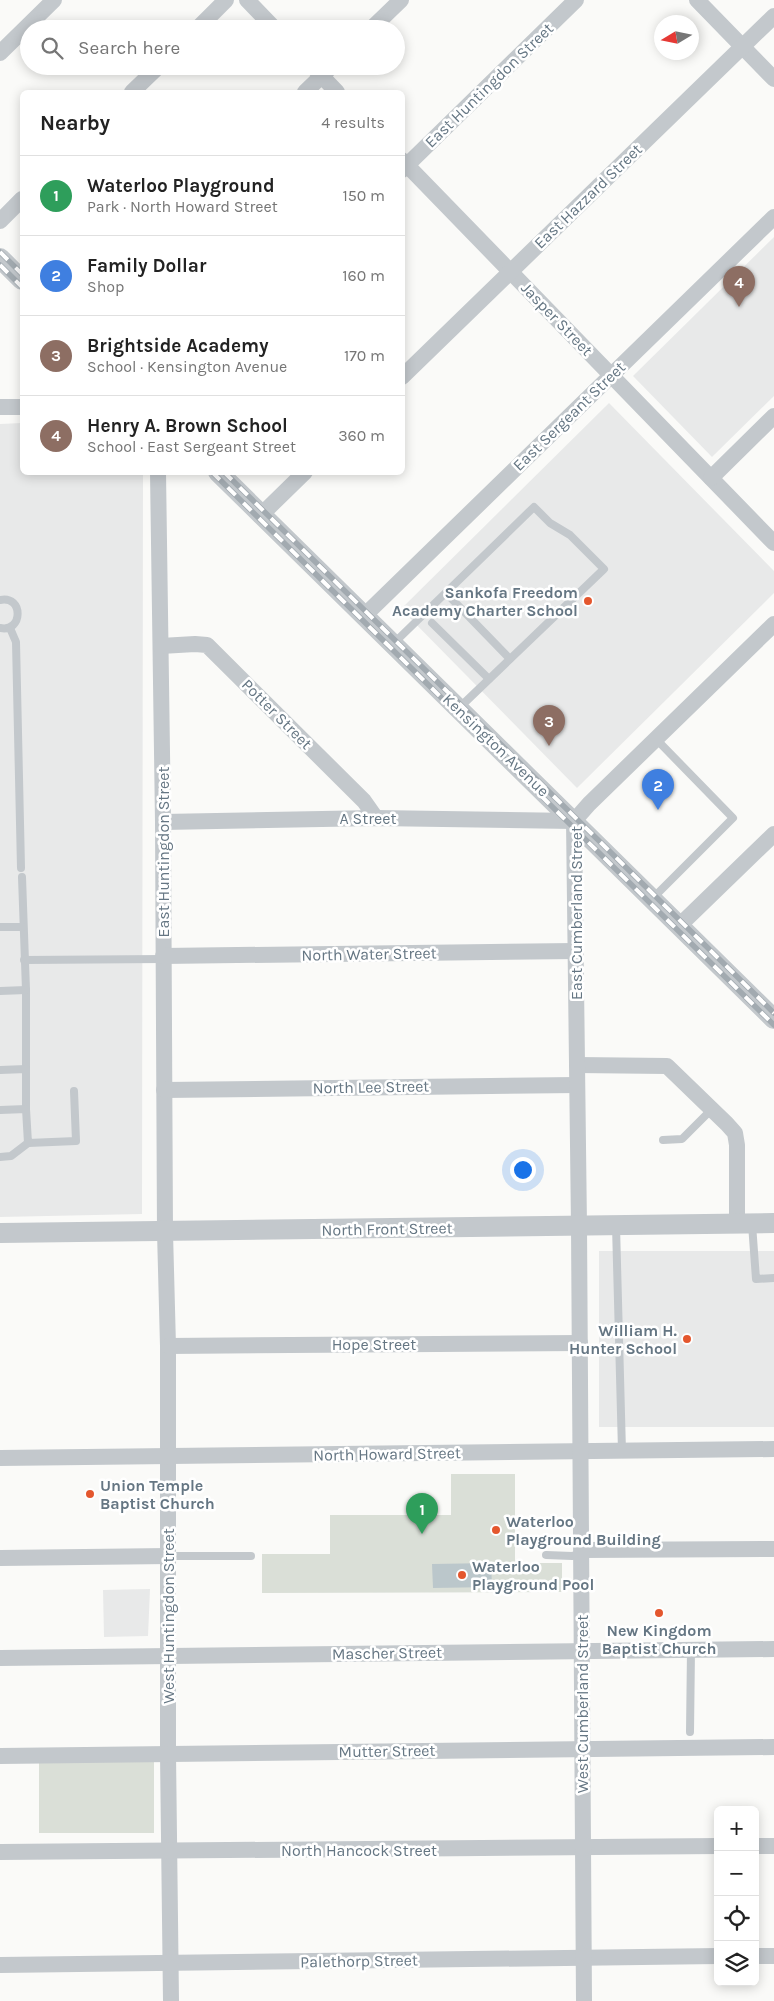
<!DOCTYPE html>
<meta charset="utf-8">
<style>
body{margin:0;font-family:Karla,sans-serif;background:#f6f6f6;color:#222}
.controls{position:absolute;right:15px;bottom:15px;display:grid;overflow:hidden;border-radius:8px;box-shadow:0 2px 12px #0003}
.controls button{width:45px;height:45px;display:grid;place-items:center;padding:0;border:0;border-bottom:1px solid #e0e0e0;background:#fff;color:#222;font:25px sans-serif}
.compass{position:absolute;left:654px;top:15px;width:45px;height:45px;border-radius:50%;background:#fff;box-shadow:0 2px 12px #0003;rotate:260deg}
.you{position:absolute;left:522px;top:1169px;width:18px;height:18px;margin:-12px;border:4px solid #fff;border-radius:50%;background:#1a73e8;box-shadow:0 0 0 8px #1a73e833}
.badge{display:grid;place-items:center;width:32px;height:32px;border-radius:50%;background:#0f766e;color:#fff;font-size:16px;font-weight:700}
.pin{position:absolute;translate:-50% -41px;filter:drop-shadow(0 1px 2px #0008)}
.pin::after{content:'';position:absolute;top:26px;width:18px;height:15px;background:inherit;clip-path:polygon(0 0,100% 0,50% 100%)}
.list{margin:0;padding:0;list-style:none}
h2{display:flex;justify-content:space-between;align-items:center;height:65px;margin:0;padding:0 20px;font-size:21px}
h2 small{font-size:16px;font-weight:400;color:#767676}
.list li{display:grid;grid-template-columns:32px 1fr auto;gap:15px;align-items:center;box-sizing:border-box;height:80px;padding:0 20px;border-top:1px solid #e0e0e0}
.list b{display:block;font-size:19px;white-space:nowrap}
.list p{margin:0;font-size:16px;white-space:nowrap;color:#767676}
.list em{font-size:16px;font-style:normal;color:#767676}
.icon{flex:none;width:28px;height:28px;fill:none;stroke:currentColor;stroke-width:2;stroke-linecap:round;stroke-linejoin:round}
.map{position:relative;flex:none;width:774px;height:2001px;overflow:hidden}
.search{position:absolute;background:#fff;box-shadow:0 2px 12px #0003;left:20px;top:20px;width:385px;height:55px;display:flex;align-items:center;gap:12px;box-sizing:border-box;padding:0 18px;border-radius:28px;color:#767676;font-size:19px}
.panel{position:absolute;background:#fff;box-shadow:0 2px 12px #0003;left:20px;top:90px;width:385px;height:385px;border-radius:8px}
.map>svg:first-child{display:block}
</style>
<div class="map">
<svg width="774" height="2001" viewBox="0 0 774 2001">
<rect width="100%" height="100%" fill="#fafaf8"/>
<g fill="#e8e9e9">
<polygon points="774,237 774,396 712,457 633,376"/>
<polygon points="609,403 774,571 774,593 577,788 401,609"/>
<polygon points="22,423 22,472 143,473 142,1214 0,1217 0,424"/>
<rect x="599" y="1251" width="175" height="176"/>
<polygon points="150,1589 148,1636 104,1637 103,1590"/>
</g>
<g fill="#dadfd7">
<polygon points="451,1474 515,1474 515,1563 562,1563 562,1592 262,1593 262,1554 330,1554 330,1515 451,1515"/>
<rect x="39" y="1762" width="115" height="71"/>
</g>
<polygon fill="#bbc7cb" points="491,1563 492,1587 433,1588 432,1564"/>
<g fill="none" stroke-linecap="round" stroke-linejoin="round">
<g stroke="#c3c8cc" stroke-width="8">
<polyline points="446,593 510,659"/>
<path d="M0,600C24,595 23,633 0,628"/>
<polyline points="432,623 489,679"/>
<polyline points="10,628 16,642 21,868"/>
<polyline points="393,644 534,507 550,523 570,535 604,569 459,708"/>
<polyline points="22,877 26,990 26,1069"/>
<polyline points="653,898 733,818 656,739"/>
<polyline points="0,927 23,927"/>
<polyline points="24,960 163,959"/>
<polyline points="0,991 26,990"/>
<polyline points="0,1070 26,1069 26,1109"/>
<polyline points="0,1110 26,1109 28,1143 76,1141 74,1091"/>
<polyline points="663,1140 682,1139 712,1109"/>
<polyline points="0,1157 11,1156 28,1143"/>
<polyline points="752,1224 756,1279 774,1278"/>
<polyline points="616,1226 622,1451"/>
<polyline points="546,1555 572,1556 582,1554"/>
<polyline points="169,1556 251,1556"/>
<polyline points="690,1732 691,1650"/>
</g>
<g stroke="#c3c8cc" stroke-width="16">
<polyline points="247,0 275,29"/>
<polyline points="697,0 774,79"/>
<polyline points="197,29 226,0"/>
<polyline points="371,29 401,0"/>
<polyline points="0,53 54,0"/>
<polyline points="312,66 337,92"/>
<polyline points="132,92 159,66"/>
<polyline points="305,92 332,66"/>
<polyline points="402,160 774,543"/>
<polyline points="402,170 576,0"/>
<polyline points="0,221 22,199"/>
<polyline points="402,377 774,16"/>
<polyline points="0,407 22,407"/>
<polyline points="158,472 163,822 165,1232 168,1346 168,1754 171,2001"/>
<polyline points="711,478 774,416"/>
<polyline points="260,516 305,472"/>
<polyline points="364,616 774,217"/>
<polyline points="161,646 195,644 207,645 364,801 376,818"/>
<polyline points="163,822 376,818 574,821"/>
<polyline points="680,925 774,834"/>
<polyline points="163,956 575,951"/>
<polyline points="577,1065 667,1066 727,1124 735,1133 737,1145 737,1224"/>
<polyline points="164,1090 577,1085"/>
<polyline points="168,1346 580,1343"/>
<polyline points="0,1458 774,1449"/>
<polyline points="582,1550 774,1549"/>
<polyline points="0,1558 169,1556"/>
<polyline points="0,1658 774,1649"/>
<polyline points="0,1756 774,1747"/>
<polyline points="755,1846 774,1846"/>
<polyline points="0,1852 718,1846"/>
<polyline points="755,1956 774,1956"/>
<polyline points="0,1965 718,1956"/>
<polyline points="584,2001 579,1226 574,821 589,804 774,624"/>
</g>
<g stroke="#c3c8cc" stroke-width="20">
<polyline points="0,258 22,280"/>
<polyline points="218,472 774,1019"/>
<polyline points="0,1233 774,1223"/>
</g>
<g stroke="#a2aab0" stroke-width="5.5">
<g id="rail">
<polyline points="0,252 22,274"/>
<polyline points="0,265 22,287"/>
<polyline points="212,472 774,1025"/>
<polyline points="224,472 774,1013"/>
</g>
</g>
<use href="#rail" stroke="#fff" stroke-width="4" stroke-dasharray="11" stroke-linecap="butt"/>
</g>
<g fill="#e4572e" stroke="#fff" stroke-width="2">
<circle cx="588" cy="601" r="5"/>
<circle cx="687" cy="1339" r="5"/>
<circle cx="90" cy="1494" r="5"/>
<circle cx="496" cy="1530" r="5"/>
<circle cx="462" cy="1575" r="5"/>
<circle cx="659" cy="1613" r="5"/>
</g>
<g text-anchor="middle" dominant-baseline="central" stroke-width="5" stroke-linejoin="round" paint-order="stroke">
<g font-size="16" fill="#657683" stroke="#fff">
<text transform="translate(489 85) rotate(-44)">East Huntingdon Street</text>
<text transform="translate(588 196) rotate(-44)">East Hazzard Street</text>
<text transform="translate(557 319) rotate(46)">Jasper Street</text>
<text transform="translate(569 416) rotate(-44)">East Sergeant Street</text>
<text transform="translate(277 714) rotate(45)">Potter Street</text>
<text transform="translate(496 745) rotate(44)">Kensington Avenue</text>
<text x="368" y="818">A Street</text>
<text transform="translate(163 852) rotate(-90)">East Huntingdon Street</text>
<text transform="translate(576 913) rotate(-90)">East Cumberland Street</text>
<text transform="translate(369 954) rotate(-1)">North Water Street</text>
<text transform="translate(371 1087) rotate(-1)">North Lee Street</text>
<text transform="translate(387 1229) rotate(-1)">North Front Street</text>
<text x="374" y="1344">Hope Street</text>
<text transform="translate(387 1454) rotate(-1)">North Howard Street</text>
<text transform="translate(168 1616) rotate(-90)">West Huntingdon Street</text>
<text transform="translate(387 1653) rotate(-1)">Mascher Street</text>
<text transform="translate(582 1704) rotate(-90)">West Cumberland Street</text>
<text transform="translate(387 1751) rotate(-1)">Mutter Street</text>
<text x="359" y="1850">North Hancock Street</text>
<text transform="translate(359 1961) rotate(-1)">Palethorp Street</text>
</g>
<g font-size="16" font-weight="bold" fill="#657683" stroke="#fff" text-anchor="start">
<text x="578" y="592" text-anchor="end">Sankofa Freedom<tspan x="578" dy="18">Academy Charter School</tspan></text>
<text x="677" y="1330" text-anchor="end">William H.<tspan x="677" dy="18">Hunter School</tspan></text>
<text x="100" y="1485">Union Temple<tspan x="100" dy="18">Baptist Church</tspan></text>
<text x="506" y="1521">Waterloo<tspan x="506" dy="18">Playground Building</tspan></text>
<text x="472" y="1566">Waterloo<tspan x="472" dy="18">Playground Pool</tspan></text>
<text x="659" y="1630" text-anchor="middle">New Kingdom<tspan x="659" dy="18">Baptist Church</tspan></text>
</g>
</g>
</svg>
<div class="controls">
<button>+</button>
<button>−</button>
<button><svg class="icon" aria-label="locate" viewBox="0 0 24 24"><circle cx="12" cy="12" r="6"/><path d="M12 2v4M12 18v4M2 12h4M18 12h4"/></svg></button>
<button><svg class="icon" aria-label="layers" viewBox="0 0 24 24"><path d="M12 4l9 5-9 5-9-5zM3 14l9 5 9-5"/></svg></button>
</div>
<svg class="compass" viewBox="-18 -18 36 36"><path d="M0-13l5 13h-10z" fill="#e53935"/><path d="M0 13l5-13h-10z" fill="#767676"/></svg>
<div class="you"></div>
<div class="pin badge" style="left:422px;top:1534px;background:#2e9e5b">1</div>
<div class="pin badge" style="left:658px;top:810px;background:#3f7fe0">2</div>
<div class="pin badge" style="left:549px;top:746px;background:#8d6e63">3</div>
<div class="pin badge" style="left:739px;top:307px;background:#8d6e63">4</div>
<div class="search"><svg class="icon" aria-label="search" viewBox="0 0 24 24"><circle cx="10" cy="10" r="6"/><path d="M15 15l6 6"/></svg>Search here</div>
<section class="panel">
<h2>Nearby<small>4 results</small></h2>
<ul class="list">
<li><span class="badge" style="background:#2e9e5b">1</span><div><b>Waterloo Playground</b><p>Park · North Howard Street</p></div><em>150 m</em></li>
<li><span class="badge" style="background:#3f7fe0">2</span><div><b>Family Dollar</b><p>Shop</p></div><em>160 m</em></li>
<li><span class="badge" style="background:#8d6e63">3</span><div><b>Brightside Academy</b><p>School · Kensington Avenue</p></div><em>170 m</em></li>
<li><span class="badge" style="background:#8d6e63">4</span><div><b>Henry A. Brown School</b><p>School · East Sergeant Street</p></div><em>360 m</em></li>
</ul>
</section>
</div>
